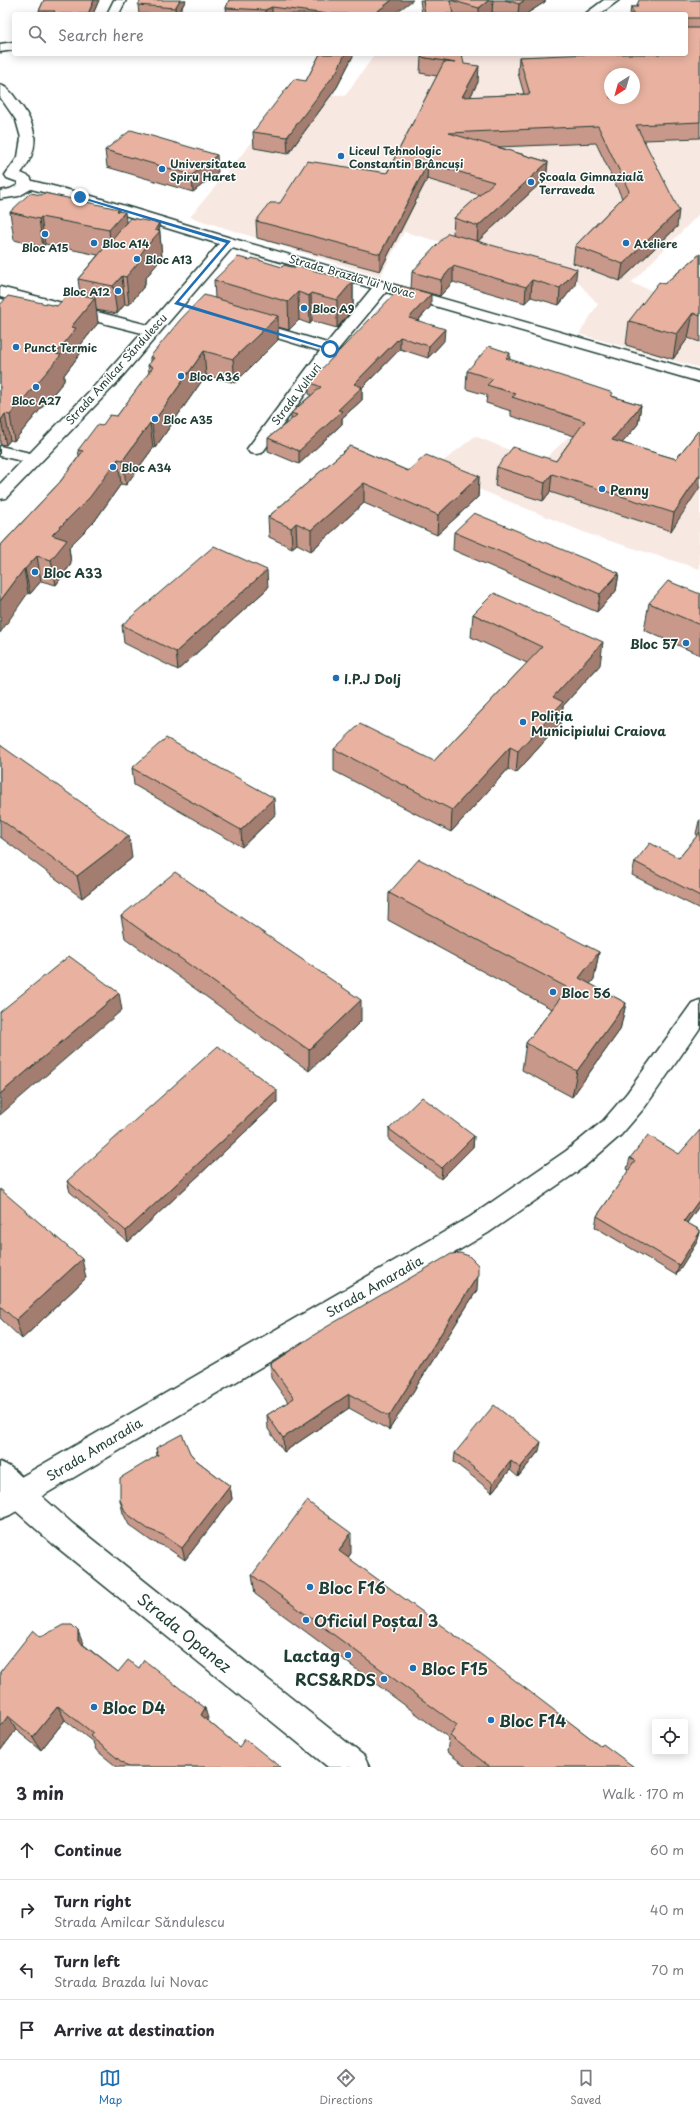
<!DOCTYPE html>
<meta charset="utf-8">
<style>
body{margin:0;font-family:"Playpen Sans",sans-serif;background:#f2f2f3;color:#2b2b33}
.controls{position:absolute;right:12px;bottom:12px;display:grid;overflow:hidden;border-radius:4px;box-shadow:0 2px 10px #0003}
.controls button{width:36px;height:36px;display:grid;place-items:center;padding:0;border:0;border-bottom:1px solid #e1e1e2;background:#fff;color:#2b2b33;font:20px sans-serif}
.compass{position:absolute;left:604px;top:68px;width:36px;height:36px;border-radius:50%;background:#fff;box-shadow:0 2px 10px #0003;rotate:217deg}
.stop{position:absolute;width:12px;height:12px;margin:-9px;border:3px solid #1f6fb2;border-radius:50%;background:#fff}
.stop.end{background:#1f6fb2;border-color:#fff;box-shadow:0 1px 4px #0008}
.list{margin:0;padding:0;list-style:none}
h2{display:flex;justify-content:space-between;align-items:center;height:52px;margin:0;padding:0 16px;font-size:17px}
h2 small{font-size:13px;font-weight:400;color:#7c7c81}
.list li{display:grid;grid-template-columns:26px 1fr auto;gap:12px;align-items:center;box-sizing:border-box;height:60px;padding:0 16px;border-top:1px solid #e1e1e2}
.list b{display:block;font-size:15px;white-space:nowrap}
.list p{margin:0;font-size:13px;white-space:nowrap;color:#7c7c81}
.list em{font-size:13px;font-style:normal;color:#7c7c81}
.icon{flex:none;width:22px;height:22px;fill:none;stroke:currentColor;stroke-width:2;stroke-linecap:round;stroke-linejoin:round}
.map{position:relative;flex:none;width:700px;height:1767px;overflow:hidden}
.search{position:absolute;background:#fff;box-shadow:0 2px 10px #0003;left:12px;right:12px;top:12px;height:44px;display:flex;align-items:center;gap:10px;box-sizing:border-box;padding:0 14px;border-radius:4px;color:#7c7c81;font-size:15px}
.sheet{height:292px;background:#fff}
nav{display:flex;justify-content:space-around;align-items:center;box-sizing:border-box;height:56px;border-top:1px solid #e1e1e2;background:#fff;font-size:11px;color:#7c7c81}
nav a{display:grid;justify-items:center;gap:2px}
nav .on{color:#1f6fb2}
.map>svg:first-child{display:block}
</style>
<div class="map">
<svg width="700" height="1767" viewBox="0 0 700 1767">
<rect width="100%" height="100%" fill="#fff"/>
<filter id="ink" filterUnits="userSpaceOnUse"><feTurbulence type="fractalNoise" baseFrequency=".025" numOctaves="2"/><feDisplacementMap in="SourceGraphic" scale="8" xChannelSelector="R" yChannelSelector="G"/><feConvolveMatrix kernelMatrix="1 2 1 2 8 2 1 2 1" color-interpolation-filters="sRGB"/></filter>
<g filter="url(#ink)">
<g fill="#f8e8e2" fill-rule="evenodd">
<path d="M700,46V213L631,283L700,308V368L579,334L598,304L574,278L404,232L380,277L190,217L296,89L345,96L375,54H686ZM610,74H634V98H610Z"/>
<polygon points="475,436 541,463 568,437 700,477 700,569 591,535 432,470"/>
</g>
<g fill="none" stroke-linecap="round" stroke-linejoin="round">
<g stroke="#1f3d34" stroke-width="3">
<g id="minor">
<polygon points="114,0 126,0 119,14 107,14"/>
<path d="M0,85C7,87 12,93 16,99C37,124 42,147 21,173L30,177L32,181L85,194L234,239L700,372V382L386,292L336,352L262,453L256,454L250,453L247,449L250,445L320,351L244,328L242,325L244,322H256L327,343L372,288L232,248L114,386L6,498L0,499V484L22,461L0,456V446L30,453L102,378L142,333L0,297V287L148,325L219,244L75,200L31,189L19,196L0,199V191L10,189L18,185V182L7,178L5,175L18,157L21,138L16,120L0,97Z"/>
<polygon points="19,1481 29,1485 73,1524 364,1756 369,1767 328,1767 53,1544 9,1505 5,1495 9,1485"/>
</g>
</g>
<g stroke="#1f3d34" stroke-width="3">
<g id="tertiary">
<polygon points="604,0 619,0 600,14 585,14"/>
<polygon points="14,42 14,50 0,52 0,44"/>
<path d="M0,1462C15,1468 27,1480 33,1495L29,1505L19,1509L9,1505L0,1496Z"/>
</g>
</g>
<g stroke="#1f3d34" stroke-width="3">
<polygon id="secondary" points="700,1000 700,1028 645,1107 621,1135 584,1167 488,1233 10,1515 0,1519 0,1489 470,1217 566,1151 603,1121 627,1093 692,1003"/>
</g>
<use href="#minor" fill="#fff" fill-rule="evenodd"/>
<use href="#tertiary" fill="#fff" fill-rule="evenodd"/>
<use href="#secondary" fill="#fff" fill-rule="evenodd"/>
</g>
<g fill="#c8998a" stroke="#1f3d34">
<polygon points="44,0 99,0 93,14 39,14 39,11"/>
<polygon points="186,0 178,14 139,14 138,5"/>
<polygon points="229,0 394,14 227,14 226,8"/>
<polygon points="420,0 545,0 545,2 526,14 499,14 492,12 490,14 422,14"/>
<polygon points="700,0 700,138 644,140 677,227 620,281 573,263 575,246 622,198 596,143 498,147 548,162 546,178 478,241 575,285 559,305 531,297 525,303 453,282 440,296 411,288 412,272 453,235 454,218 480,195 427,179 380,271 257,238 256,221 280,203 387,173 437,76 420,73 421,57 464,64 478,82 470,97 524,94 518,73 519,57 686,54 686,14 630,14 631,7 637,7 637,5"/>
<polygon points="320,54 354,54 337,87 288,154 254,148 253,132 306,81"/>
<polygon points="105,150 218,172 193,192 107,167"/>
<polygon points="119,211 126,222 159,223 162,258 148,275 145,280 145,285 129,305 125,304 117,314 96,310 98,323 79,347 80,354 64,375 64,381 14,441 10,440 6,445 0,444 0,305 57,306 80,294 78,279 98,255 45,244 43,247 14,240 10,212"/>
<polygon points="700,254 700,342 688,338 673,359 626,345 629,321 664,284"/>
<polygon points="282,267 295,268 353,281 353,309 337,328 312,321 310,324 299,320 289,330 278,327 278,340 235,383 206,375 155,448 153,448 126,485 121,484 94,522 69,547 71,564 56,585 41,581 30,594 28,593 0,546 60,482 79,456 78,450 102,426 117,416 149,373 148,365 150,363 150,357 215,298 214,280"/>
<polygon points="431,306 418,321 444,341 428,358 400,349 362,388 362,400 342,418 342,424 299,464 268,451 268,438 291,420 291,413 311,395 309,394 309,382"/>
<polygon points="510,360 612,396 641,405 638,424 622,443 676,459 698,431 671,531 550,492 543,501 495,486 497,467 556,461 574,436 511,416 511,411 486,403 487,395 466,389 467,371"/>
<polygon points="350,446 408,471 479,476 478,497 437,535 364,503 311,551 297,544 292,548 269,537 268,517"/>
<polygon points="454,532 619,573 616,591 597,612 453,550"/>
<polygon points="268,588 178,670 124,643 122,625"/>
<polygon points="700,594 700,655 644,630 649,603"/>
<polygon points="473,614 600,665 563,706 560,724 516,773 508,769 451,832 334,771 334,749 434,761 527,663 471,637"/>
<polygon points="0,745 132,858 82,898 0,837"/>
<polygon points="132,768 275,815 242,847 134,785"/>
<polygon points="700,820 700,909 632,875 635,862 679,858 698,835 696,834 699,821"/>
<polygon points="389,893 599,952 594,979 590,984 626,1003 620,1030 572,1097 522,1070 526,1043 552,1009 388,920"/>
<polygon points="121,916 361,1021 309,1071 125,938"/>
<polygon points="277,1102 128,1242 70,1192 67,1181"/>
<polygon points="389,1129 474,1136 473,1147 441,1179 389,1140"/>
<polygon points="630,1158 700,1205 687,1223 700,1230 700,1233 697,1242 676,1275 595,1227 597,1216 629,1170 627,1169"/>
<polygon points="0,1189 86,1278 22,1339 0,1318"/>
<polygon points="477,1290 389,1430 349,1408 284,1452 268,1429 267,1415 288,1402 271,1378 270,1364"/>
<polygon points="156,1448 190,1453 196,1460 230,1486 232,1499 185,1560 166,1547 151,1541 129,1525 123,1513 120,1500 157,1455"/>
<polygon points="539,1451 518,1477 510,1470 492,1492 454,1462 455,1453"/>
<polygon points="351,1553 348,1558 601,1746 634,1767 467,1767 447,1752 449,1738 255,1594 252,1575"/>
<polygon points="41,1637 84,1645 118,1672 208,1721 239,1747 280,1767 117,1767 96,1750 93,1742 65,1720 41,1750 16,1730 0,1751 0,1672"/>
</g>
<g fill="#a37d70" stroke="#1f3d34">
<polygon points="94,0 99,0 93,14 88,14"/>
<polygon points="180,0 186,0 178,14 176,14 175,8"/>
<polygon points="392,0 413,0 394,14 374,14"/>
<polygon points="489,0 493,0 492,12 490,14 479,14 479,8"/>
<polygon points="525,0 545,0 545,2 526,14 518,14 519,4"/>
<polygon points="272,7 272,14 266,14 265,10"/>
<polygon points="345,54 354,54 337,87 288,154 287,137"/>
<polygon points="479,66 478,82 462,113 462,97"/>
<polygon points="217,155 218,172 193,192 192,175"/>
<polygon points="548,162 546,178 477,242 478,226"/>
<polygon points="428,163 427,179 380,271 380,254"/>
<polygon points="119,209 120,218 125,212 128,240 112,258 109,230 117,211"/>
<polygon points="679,210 677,227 620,281 623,264"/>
<polygon points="41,217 45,244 43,247 39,219"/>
<polygon points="159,223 162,258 148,275 145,280 145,285 129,305 126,277 155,230"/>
<polygon points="453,266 453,282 440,296 441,280"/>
<polygon points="577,269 575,285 559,305 560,288"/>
<polygon points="122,276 125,304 117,314 113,286"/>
<polygon points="532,280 531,297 525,303 526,287"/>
<polygon points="353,281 353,309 337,328 337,300"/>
<polygon points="298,292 299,320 289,330 288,302"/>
<polygon points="311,293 312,321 310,324 309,296"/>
<polygon points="431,294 431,306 409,330 409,318"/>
<polygon points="95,298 98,323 79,347 80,354 64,375 64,381 14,441 10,415 56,354 71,327"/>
<polygon points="693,313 688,338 673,359 677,334"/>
<polygon points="278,316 278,340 235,383 233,359"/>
<polygon points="445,329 444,341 428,358 429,346"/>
<polygon points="400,337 400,349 362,388 362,400 342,418 342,424 299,464 299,451 338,410 354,384"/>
<polygon points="204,351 206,375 155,448 152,424"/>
<polygon points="510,353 509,371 506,358"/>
<polygon points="641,405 638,424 610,458 612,440"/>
<polygon points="5,414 10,440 6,445 1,420"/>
<polygon points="150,423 153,448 126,485 123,460"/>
<polygon points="118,459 121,484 94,522 69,547 71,564 56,585 51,560 52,535"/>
<polygon points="552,474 550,492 543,501 545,483"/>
<polygon points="700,474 700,487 671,531 674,513"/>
<polygon points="479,476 478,497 437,535 438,515"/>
<polygon points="364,483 364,503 311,551 311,530"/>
<polygon points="296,523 297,544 292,548 291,528"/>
<polygon points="37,556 41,581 30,594 25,569"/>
<polygon points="24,569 28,593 0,633 0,601"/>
<polygon points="267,570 268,588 178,670 176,652"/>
<polygon points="619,573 616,591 597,612 600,594"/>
<polygon points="603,642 600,665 563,706 560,724 516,773 518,751 553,697"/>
<polygon points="510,747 508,769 451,832 452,810"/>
<polygon points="274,798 275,815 242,847 241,830"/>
<polygon points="129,836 132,858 82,898 77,876"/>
<polygon points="599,952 594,979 574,1005 579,978"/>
<polygon points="119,993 122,1010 0,1115 0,1094"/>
<polygon points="361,1000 361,1021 309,1071 309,1050"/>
<polygon points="626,1003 620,1030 572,1097 577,1071"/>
<polygon points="277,1090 277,1102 128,1242 126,1231"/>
<polygon points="474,1136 473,1147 441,1179 442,1168"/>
<polygon points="700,1199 700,1205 680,1232 684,1221"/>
<polygon points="700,1232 697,1242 676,1275 679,1265"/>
<polygon points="82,1259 86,1278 22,1339 16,1320"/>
<polygon points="478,1275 477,1290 389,1430 389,1416"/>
<polygon points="349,1394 349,1408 284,1452 283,1438"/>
<polygon points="541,1442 539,1451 518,1477 520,1468"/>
<polygon points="511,1461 510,1470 492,1492 493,1483"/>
<polygon points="230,1486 232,1499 185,1560 182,1548"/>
<polygon points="351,1533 351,1553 339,1570 339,1551"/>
<polygon points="78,1631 84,1646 78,1641"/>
<polygon points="58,1706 65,1720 41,1750 33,1737"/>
<polygon points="205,1708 209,1722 201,1715"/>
<polygon points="8,1716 16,1730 0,1751 0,1727"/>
</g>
<g fill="#e9b2a0" stroke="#1f3d34" fill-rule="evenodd">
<polygon points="44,0 94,0 88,14 53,14 55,11 39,11"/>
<polygon points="141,0 180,0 175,8 138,5"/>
<polygon points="229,0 392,0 374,14 328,14 272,7 265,10 226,8"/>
<polygon points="423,0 489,0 479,8 450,0 453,14 425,14"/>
<polygon points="505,0 525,0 519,4"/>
<path d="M639,0H700V18H687V28H700V122L636,125L679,210L623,264L575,246L629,191L598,126L449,133L548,162L478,226L454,218L494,182L428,163L380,254L256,221L270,203H280L307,161L387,173L444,62L456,63L421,57L423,54H462L464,64L479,66L462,97L530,94L519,57L590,54H686V14H634L631,7H638L637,5ZM610,74H634V98H610Z"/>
<polygon points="320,54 345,54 337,71 287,137 253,132 294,79 306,81"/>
<polygon points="131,130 217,155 192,175 105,150"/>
<polygon points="30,193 42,195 44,193 119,209 117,211 125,212 109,230 41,217 39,219 10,212"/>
<polygon points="130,218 159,223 155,230 160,231 145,248 139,257 142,258 126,277 122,276 113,286 78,279"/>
<polygon points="448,233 577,269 560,288 532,280 526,287 453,266 441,280 412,272"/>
<polygon points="700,254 700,316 693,313 677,334 629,321 659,282 664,284"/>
<polygon points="238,257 250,260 252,258 282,267 284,265 295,268 297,266 353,281 337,300 311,293 309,296 298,292 288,302 214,280"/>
<polygon points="402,286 431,294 409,318 445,329 429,346 400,337 354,384 362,387 338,410 342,411 299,451 268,438 297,415 291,413 321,387 309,382"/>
<polygon points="70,292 95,298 71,327 76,328 56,354 61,355 10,415 5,414 1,420 0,419 0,305 8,296 57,306"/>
<polygon points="204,295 278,316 233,359 204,351 152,424 150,423 123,460 118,459 90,497 52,535 67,540 51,560 37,556 25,569 24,569 0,601 0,546 60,482 83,451 78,450 97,425 102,426 110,415 117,416 153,367 148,365 154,358 150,357 180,320"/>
<polygon points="489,346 510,353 506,358 580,382 613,393 611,396 641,405 612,440 676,459 698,431 700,432 700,474 674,513 552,474 545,483 497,467 513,447 556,461 585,421 512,397 516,394 487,385 493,379 467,371"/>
<polygon points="350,446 408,471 426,455 479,476 438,515 364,483 311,530 296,523 291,528 268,517"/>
<polygon points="474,513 619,573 600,594 454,532"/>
<polygon points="214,546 267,570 176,652 122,625"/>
<polygon points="668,581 700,594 700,625 649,603"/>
<polygon points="494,593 603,642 553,697 563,702 518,751 510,747 452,810 334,749 360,724 434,761 542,647 473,614"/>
<polygon points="166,738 274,798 241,830 132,768"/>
<polygon points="0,745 129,836 77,876 0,819"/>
<polygon points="700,832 700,896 635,862 650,843 679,858"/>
<polygon points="419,859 599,952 579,978 626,1003 577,1071 526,1043 568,988 389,893"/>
<polygon points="175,872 361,1000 309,1050 121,916"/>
<polygon points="69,956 119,993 0,1094 0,1012"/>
<polygon points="218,1046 277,1090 126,1231 67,1181"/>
<polygon points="422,1097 474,1136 442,1168 389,1129"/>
<polygon points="700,1130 700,1199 684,1221 700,1230 700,1232 679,1265 597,1216 635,1161 630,1158 648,1135 679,1154"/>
<polygon points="0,1189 82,1259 16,1320 0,1306"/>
<polygon points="460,1253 469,1256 478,1265 478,1275 389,1416 349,1394 283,1438 267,1415 294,1398 270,1364 323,1329 451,1254"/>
<polygon points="494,1405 541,1442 520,1468 511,1461 493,1483 455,1453"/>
<polygon points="182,1434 190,1453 196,1460 230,1486 182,1548 163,1535 148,1529 126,1513 120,1500 120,1478 158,1455 156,1448"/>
<polygon points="307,1501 351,1533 339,1551 483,1656 601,1746 603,1744 634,1767 490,1767 450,1736 457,1725 252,1575"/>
<polygon points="63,1625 72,1625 78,1631 78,1641 118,1672 128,1660 139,1668 144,1660 205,1708 201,1715 239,1747 245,1739 280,1767 128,1767 90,1736 93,1733 58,1706 33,1737 8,1716 0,1727 0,1672 33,1630 41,1637"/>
</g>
</g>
<polygon fill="#1f6fb2" points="79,196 231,241 179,302 332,349 328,350 174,304 226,243 79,198"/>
<g fill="#1f6fb2" stroke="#fff" stroke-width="1.5">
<circle cx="341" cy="156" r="4"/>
<circle cx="162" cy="169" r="4"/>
<circle cx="531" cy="182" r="4"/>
<circle cx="45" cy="234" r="4"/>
<circle cx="94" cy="243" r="4"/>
<circle cx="626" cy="243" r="4"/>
<circle cx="137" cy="259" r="4"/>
<circle cx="118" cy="291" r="4"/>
<circle cx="304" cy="308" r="4"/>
<circle cx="16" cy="347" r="4"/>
<circle cx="181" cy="376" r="4"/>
<circle cx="36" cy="387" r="4"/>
<circle cx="155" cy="419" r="4"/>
<circle cx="113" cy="467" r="4"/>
<circle cx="602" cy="489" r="4"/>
<circle cx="35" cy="572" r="4"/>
<circle cx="686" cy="643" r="4"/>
<circle cx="336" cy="678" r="4"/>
<circle cx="523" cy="722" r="4"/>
<circle cx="553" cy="992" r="4"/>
<circle cx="310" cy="1587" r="4"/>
<circle cx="306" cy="1620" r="4"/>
<circle cx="348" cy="1655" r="4"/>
<circle cx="413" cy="1668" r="4"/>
<circle cx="384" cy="1679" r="4"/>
<circle cx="94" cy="1707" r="4"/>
<circle cx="491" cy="1720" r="4"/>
</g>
<g text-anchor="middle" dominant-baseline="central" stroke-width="3" stroke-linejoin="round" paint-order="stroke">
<g font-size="11" font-weight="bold" fill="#1f3d34" stroke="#fff" text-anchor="start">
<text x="349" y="150">Liceul Tehnologic<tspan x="349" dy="13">Constantin Brâncuși</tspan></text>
<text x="170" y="163">Universitatea<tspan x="170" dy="13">Spiru Haret</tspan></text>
<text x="539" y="176">Școala Gimnazială<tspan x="539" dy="13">Terraveda</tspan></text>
<text x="102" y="243">Bloc A14</text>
<text x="634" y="243">Ateliere</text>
<text x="45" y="247" text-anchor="middle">Bloc A15</text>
<text x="145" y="259">Bloc A13</text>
<text x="110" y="291" text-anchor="end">Bloc A12</text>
<text x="312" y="308">Bloc A9</text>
<text x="24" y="347">Punct Termic</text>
<text x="189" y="376">Bloc A36</text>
<text x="36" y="400" text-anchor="middle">Bloc A27</text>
<text x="163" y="419">Bloc A35</text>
<text x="121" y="467">Bloc A34</text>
</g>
<g font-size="11" fill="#1f3d34" stroke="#fff">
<text transform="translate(352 276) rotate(16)">Strada Brazda lui Novac</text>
<text transform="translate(116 369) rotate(-48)">Strada Amilcar Săndulescu</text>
<text transform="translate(296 394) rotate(-53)">Strada Vulturi</text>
</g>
<g font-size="13" font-weight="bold" fill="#1f3d34" stroke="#fff" text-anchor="start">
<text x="610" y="489">Penny</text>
<text x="43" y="572">Bloc A33</text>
<text x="678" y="643" text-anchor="end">Bloc 57</text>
<text x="344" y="678">I.P.J Dolj</text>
<text x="531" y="715">Poliția<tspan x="531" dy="15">Municipiului Craiova</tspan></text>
<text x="561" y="992">Bloc 56</text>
</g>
<g font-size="13" fill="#1f3d34" stroke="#fff">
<text transform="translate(374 1286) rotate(-30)">Strada Amaradia</text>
<text transform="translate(94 1449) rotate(-31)">Strada Amaradia</text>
</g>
<g font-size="16" font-weight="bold" fill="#1f3d34" stroke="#fff" text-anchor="start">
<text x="318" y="1587">Bloc F16</text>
<text x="314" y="1620">Oficiul Poștal 3</text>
<text x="340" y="1655" text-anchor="end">Lactag</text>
<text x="421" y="1668">Bloc F15</text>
<text x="376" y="1679" text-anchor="end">RCS&amp;RDS</text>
<text x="102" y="1707">Bloc D4</text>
<text x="499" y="1720">Bloc F14</text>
</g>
<g font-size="16" fill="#1f3d34" stroke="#fff">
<text transform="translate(185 1632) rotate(39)">Strada Opanez</text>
</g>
</g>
</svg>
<div class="controls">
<button><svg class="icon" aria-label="locate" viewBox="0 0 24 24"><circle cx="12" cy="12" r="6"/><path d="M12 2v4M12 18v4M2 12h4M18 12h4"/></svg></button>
</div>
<svg class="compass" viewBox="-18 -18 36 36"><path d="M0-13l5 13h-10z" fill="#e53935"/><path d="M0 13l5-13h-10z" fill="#7c7c81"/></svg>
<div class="stop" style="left:330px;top:349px"></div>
<div class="stop end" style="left:80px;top:197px"></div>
<div class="search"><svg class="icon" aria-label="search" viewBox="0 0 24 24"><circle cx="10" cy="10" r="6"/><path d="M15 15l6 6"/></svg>Search here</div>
</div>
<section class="sheet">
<h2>3 min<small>Walk · 170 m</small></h2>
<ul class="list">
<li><svg class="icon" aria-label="ahead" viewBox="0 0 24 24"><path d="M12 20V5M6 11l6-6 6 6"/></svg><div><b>Continue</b></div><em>60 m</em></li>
<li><svg class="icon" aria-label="right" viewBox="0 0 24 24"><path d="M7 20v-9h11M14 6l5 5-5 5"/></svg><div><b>Turn right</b><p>Strada Amilcar Săndulescu</p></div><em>40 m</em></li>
<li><svg class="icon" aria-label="left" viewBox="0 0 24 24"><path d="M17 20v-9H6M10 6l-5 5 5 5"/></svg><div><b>Turn left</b><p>Strada Brazda lui Novac</p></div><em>70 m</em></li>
<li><svg class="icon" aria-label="arrive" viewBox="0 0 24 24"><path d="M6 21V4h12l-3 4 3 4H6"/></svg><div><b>Arrive at destination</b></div></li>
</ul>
</section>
<nav>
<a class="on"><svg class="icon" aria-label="map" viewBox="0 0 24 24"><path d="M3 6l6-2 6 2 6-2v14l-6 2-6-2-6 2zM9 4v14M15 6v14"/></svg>Map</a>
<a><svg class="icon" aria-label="directions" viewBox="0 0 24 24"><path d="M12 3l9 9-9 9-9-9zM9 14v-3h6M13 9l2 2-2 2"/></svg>Directions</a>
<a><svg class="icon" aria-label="saved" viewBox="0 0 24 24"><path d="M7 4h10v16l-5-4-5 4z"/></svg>Saved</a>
</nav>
